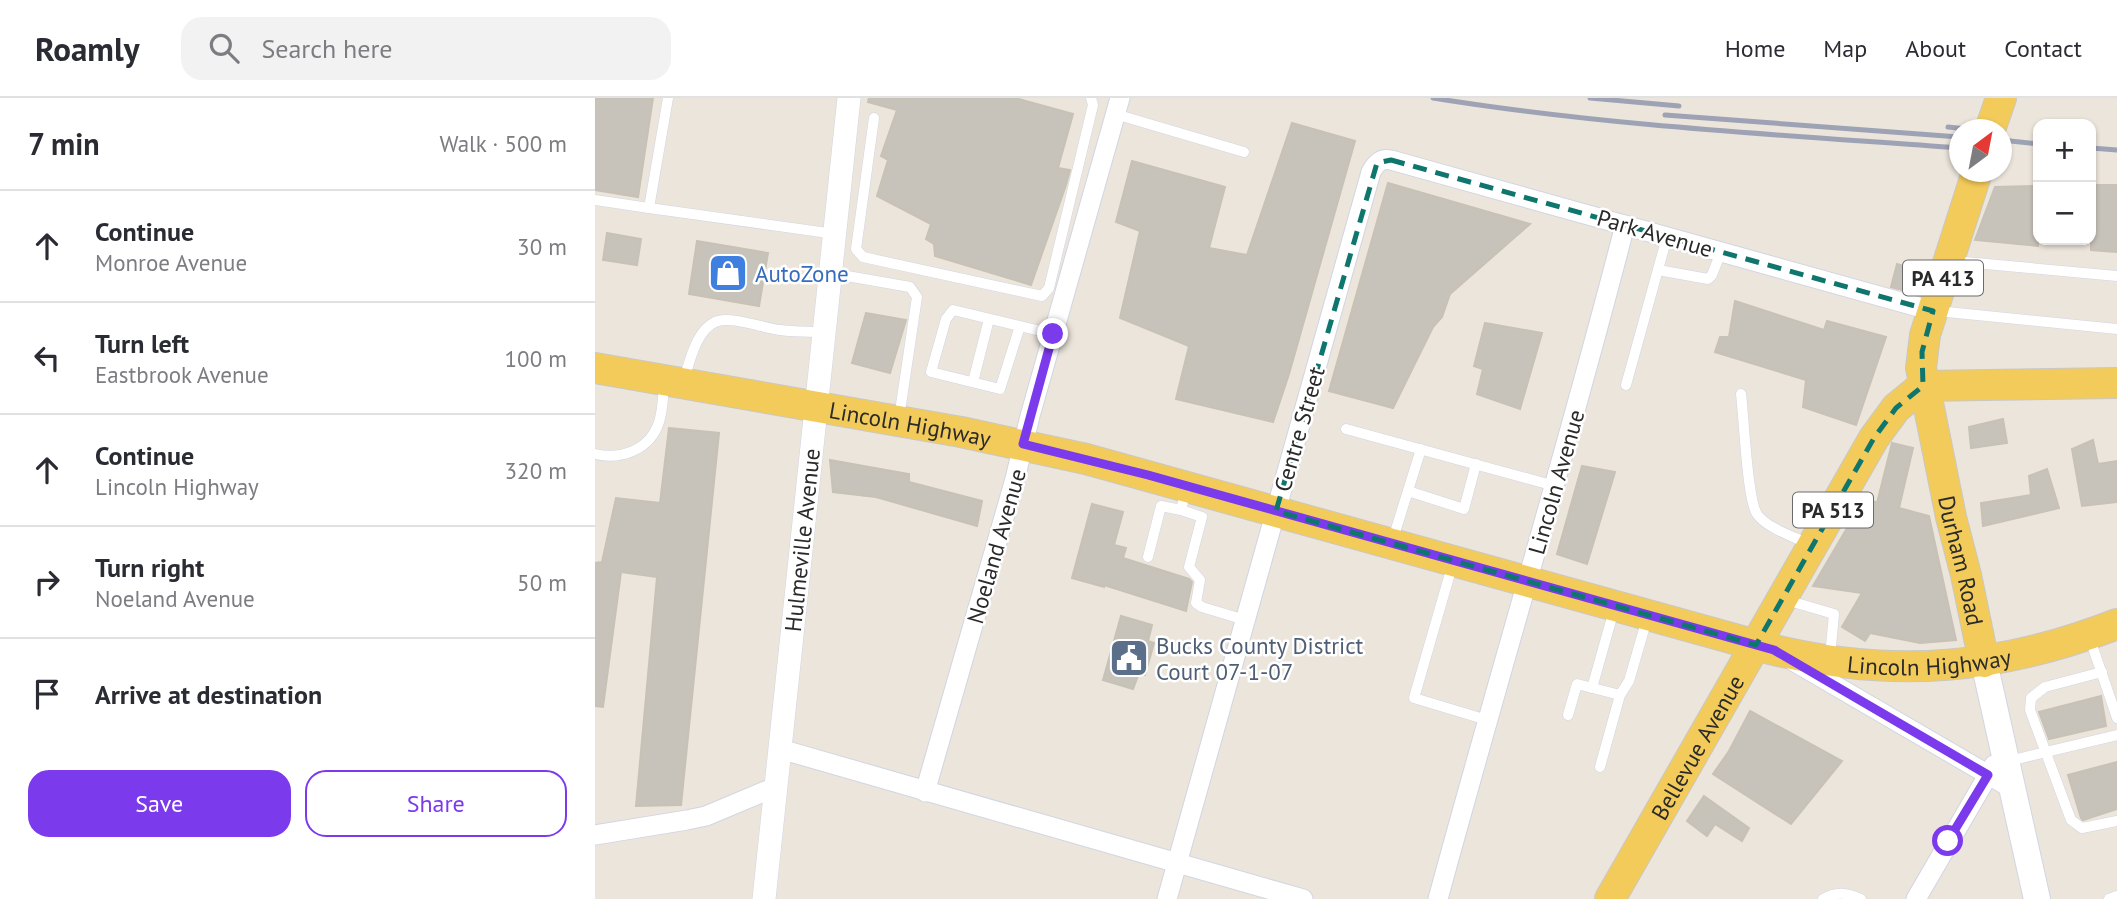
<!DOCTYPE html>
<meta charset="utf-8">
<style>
body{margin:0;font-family:"PT Sans",sans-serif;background:#f2f2f3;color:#2b2b33}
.controls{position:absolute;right:21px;top:21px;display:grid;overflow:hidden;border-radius:14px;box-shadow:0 2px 5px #0004}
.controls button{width:63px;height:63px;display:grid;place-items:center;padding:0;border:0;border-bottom:2px solid #e1e1e2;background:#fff;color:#2b2b33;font:35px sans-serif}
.compass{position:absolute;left:1354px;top:21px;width:63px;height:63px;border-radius:50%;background:#fff;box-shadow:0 2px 5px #0004;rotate:32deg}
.stop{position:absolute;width:21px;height:21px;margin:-16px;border:5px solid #7c3aed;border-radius:50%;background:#fff}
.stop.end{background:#7c3aed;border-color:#fff;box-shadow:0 2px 7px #0008}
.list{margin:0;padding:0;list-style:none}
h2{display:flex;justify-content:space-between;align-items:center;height:91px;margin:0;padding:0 28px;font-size:30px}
h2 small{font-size:23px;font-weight:400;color:#7c7c81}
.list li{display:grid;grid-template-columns:46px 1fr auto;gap:21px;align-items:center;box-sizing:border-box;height:112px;padding:0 28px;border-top:2px solid #e1e1e2}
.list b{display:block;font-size:26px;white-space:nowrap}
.list p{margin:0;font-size:23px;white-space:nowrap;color:#7c7c81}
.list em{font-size:23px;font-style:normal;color:#7c7c81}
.actions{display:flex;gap:14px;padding:21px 28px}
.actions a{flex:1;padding:16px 0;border:2px solid #7c3aed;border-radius:21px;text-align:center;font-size:24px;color:#7c3aed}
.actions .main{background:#7c3aed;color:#fff}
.icon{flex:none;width:38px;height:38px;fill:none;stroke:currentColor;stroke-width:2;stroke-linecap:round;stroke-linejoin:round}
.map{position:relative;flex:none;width:1522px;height:801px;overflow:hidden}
header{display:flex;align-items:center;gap:42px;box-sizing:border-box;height:98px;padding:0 35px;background:#fff;border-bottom:2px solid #e1e1e2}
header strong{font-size:33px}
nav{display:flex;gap:38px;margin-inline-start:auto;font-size:24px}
.search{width:490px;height:63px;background:#f2f2f3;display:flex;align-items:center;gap:18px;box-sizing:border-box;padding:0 24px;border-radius:21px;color:#7c7c81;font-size:26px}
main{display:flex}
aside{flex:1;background:#fff}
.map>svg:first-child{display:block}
</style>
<header>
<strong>Roamly</strong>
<div class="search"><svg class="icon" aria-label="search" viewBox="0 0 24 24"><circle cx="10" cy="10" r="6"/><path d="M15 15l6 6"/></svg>Search here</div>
<nav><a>Home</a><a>Map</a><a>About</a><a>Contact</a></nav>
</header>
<main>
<aside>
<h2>7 min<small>Walk · 500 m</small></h2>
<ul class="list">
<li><svg class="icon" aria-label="ahead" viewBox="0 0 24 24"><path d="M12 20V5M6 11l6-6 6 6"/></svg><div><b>Continue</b><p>Monroe Avenue</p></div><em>30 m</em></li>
<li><svg class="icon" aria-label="left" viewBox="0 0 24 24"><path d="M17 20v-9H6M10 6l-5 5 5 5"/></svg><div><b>Turn left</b><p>Eastbrook Avenue</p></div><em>100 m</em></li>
<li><svg class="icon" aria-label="ahead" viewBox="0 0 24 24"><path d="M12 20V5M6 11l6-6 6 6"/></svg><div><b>Continue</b><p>Lincoln Highway</p></div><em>320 m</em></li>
<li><svg class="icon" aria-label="right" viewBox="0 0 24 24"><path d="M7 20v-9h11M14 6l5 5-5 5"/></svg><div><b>Turn right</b><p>Noeland Avenue</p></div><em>50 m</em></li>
<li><svg class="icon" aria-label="arrive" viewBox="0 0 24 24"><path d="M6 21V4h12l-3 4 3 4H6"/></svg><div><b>Arrive at destination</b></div></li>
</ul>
<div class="actions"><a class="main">Save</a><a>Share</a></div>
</aside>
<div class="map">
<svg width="1522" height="801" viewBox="0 0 1522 801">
<rect width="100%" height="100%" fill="#ece5db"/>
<g fill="#c7c3ba" stroke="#c8c1b5" stroke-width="2">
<polygon points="0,0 58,0 43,99 0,92"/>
<polygon points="274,0 420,0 478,16 463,70 475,72 471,87 436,187 340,158 339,146 331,141 336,126 282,98 293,62 286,58 302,12 273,4"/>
<polygon points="697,25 760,43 694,276 678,324 581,301 594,248 525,220 545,133 521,124 537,63 630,89 614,150 652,157"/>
<polygon points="793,85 935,126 855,196 847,219 838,229 798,310 734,293"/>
<polygon points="1496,87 1522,87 1522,154 1496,152"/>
<polygon points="1443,88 1443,148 1380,142 1400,89"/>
<polygon points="12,135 46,141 42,167 8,162"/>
<polygon points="102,143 173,155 164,208 94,196"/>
<polygon points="1302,166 1325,173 1319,195 1296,189"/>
<polygon points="1140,203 1229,232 1232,223 1291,239 1261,327 1208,309 1211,282 1120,254 1125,239 1134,239"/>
<polygon points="271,215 311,222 295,275 257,265"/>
<polygon points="890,225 947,235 925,311 882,296 888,271 879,268"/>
<polygon points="1408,321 1412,345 1376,350 1374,329"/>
<polygon points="74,330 124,335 86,707 41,708 62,479 26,474 8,609 0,608 0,465 7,464 21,400 65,405"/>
<polygon points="1498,342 1503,366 1522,363 1522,404 1487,408 1477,351"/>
<polygon points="1297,345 1318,350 1304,410 1334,418 1361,542 1325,545 1275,535 1270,543 1247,529 1267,495 1218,488 1255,425 1254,425 1269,398 1282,405"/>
<polygon points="235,362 314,376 314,384 387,403 382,428 281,399 238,394"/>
<polygon points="987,368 1020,374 992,466 962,456"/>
<polygon points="1452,371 1464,410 1388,428 1386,405 1436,397 1434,378"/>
<polygon points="497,406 528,414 519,447 531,450 528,460 594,481 597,484 591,513 509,487 509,489 477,480"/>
<polygon points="526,518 557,527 553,543 559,545 550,577 544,575 538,591 508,582"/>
<polygon points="1506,598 1511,628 1454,641 1444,614"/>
<polygon points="1155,613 1247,663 1196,726 1118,676 1134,653"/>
<polygon points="1522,664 1522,711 1488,722 1486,720 1473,677"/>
<polygon points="1109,698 1154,730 1147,743 1120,726 1112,738 1092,723"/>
</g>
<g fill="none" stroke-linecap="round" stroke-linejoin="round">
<g stroke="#d1d5e3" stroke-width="11">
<g id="service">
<polyline points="73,0 54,110 240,136"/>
<polyline points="520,16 649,54"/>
<polyline points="279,20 261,151 268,159 447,198 454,190 498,7 496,0"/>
<polyline points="0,102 54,110"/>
<polyline points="1359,163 1522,178"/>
<polyline points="1063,172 1113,181 1117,177 1126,154"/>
<polyline points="235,175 315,189 322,199 304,320"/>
<polyline points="1342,213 1522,231"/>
<path d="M425,228L405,291L336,274L351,221L358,212C392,220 425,228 458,236"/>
<path d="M89,281C95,263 101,233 120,224C134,217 168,230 185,232C199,234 214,233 229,235"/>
<polyline points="378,284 394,221"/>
<polyline points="1031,287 1072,139"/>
<path d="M1146,296C1149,318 1152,402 1162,416C1170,429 1199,439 1214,446"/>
<polyline points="751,331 960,388"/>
<path d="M0,356C26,362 55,352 64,324C68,312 68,298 69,285"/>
<polyline points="591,392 586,412 607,419 594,469 605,482 601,505 607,509 650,522"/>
<polyline points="813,393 869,411 881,366"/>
<polyline points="797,444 826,351"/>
<polyline points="553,459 566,408 586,412"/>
<polyline points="858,465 819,600 892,622"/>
<polyline points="1191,502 1239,516 1235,559"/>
<polyline points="1495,541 1522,620"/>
<polyline points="1507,574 1450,589 1436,600 1435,612 1476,722 1487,730 1522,723"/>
<polyline points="997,590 1019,512"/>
<polyline points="973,617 982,586 1025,597"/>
<polyline points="1414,663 1522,637"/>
<polyline points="1005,669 1025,597 1034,583 1052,521"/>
<path d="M1228,801C1241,793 1252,795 1266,801"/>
<polyline points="1514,801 1522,798"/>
</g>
</g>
<g stroke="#d1d5e3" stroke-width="21">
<g id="minor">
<polyline points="1198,563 1416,690"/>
<polyline points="185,651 708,801"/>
<polyline points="330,694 420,381 435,318 525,0"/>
<polyline points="0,737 92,722 111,718 180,689"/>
<path d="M572,801L776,74C781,65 786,60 796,62L1338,213"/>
<path d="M843,801C904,576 972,353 1030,127"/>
<polyline points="1321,801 1399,667"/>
</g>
</g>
<g stroke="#d1d5e3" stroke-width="24">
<polyline id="tertiary" points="169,801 254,0"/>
</g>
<g stroke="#d1d5e3" stroke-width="28">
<polyline id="secondary" points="1389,564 1442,801"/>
</g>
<g stroke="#c8c8c8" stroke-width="32">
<g id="primary">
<polyline points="1395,32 1406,0"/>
<path id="s1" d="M1382,74L1330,237L1326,270L1356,419L1371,477L1389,564"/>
<path id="s2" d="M0,270L366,334L491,361L1179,552C1300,581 1407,571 1522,526"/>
<polyline points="1328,288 1522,285"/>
<path id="s3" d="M1015,801L1279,340L1301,310L1328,288"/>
</g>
</g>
<use href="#service" stroke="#fff" stroke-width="10"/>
<use href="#minor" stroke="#fff" stroke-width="19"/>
<use href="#tertiary" stroke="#fff" stroke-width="23"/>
<use href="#secondary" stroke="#fff" stroke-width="26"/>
<use href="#primary" stroke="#f3cb5a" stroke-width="30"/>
<g stroke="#9ea2b5" stroke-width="5">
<path d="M838,0C1012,28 1189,37 1364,50"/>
<polyline points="995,0 1084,8"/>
<polyline points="1070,17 1364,39"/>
<polyline points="1353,29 1381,32"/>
<polyline points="1406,42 1443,46"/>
<polyline points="1496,50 1522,52"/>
</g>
</g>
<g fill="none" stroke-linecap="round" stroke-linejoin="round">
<polyline stroke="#7c3aed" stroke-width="9" points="458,236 428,346 553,377 1179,552 1393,677 1353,743"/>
</g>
<path fill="none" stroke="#0f766e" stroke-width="5" stroke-dasharray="14 9" stroke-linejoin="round" d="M796,62L1338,213L1327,254L1328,288L1301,310L1279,340L1161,547L681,413L782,65Z"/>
<defs>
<g id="shop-square" transform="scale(2.0125)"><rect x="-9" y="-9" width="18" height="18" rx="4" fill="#3f7fe0" stroke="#fff"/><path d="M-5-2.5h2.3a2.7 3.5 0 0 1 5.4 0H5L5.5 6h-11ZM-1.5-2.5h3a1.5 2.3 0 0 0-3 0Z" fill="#fff"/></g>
<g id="civic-square" transform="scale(2.0125)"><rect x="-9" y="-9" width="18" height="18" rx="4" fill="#5c6f8a" stroke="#fff"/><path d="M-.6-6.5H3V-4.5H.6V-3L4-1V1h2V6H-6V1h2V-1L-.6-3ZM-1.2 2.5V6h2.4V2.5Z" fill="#fff"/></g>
</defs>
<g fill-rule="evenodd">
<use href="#shop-square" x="133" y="175"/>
<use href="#civic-square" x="534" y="560"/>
</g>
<g text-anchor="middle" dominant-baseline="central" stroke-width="5" stroke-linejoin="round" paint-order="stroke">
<g fill="#fff" stroke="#6a6a6a" stroke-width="2">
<rect x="1308" y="162.5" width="80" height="35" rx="5"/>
<rect x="1198" y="394.5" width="80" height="35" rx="5"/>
</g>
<g font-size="21" font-weight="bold" fill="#2a2a2a">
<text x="1348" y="180">PA 413</text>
<text x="1238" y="412">PA 513</text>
</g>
<g font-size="23" fill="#2a2a2a" stroke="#fff">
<text transform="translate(1060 135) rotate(16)">Park Avenue</text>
<text stroke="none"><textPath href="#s2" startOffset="320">Lincoln Highway</textPath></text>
<text transform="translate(704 331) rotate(-74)">Centre Street</text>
<text transform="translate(961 384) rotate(-74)">Lincoln Avenue</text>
<text transform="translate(207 442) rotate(-84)">Hulmeville Avenue</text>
<text transform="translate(401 448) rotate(-74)">Noeland Avenue</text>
<text stroke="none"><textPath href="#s1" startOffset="401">Durham Road</textPath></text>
<text stroke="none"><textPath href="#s2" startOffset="1370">Lincoln Highway</textPath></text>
<text stroke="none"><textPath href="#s3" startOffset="175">Bellevue Avenue</textPath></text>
</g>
<g font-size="23" fill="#366cbe" stroke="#fff" text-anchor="start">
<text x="160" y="175">AutoZone</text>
</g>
<g font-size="23" fill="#4e5e75" stroke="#fff" text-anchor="start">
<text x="561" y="547">Bucks County District<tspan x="561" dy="26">Court 07-1-07</tspan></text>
</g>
</g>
</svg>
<div class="controls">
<button>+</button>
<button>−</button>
</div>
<svg class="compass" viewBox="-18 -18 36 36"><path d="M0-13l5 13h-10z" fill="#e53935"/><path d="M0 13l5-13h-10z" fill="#7c7c81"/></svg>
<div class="stop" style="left:1353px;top:743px"></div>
<div class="stop end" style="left:458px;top:236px"></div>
</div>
</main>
